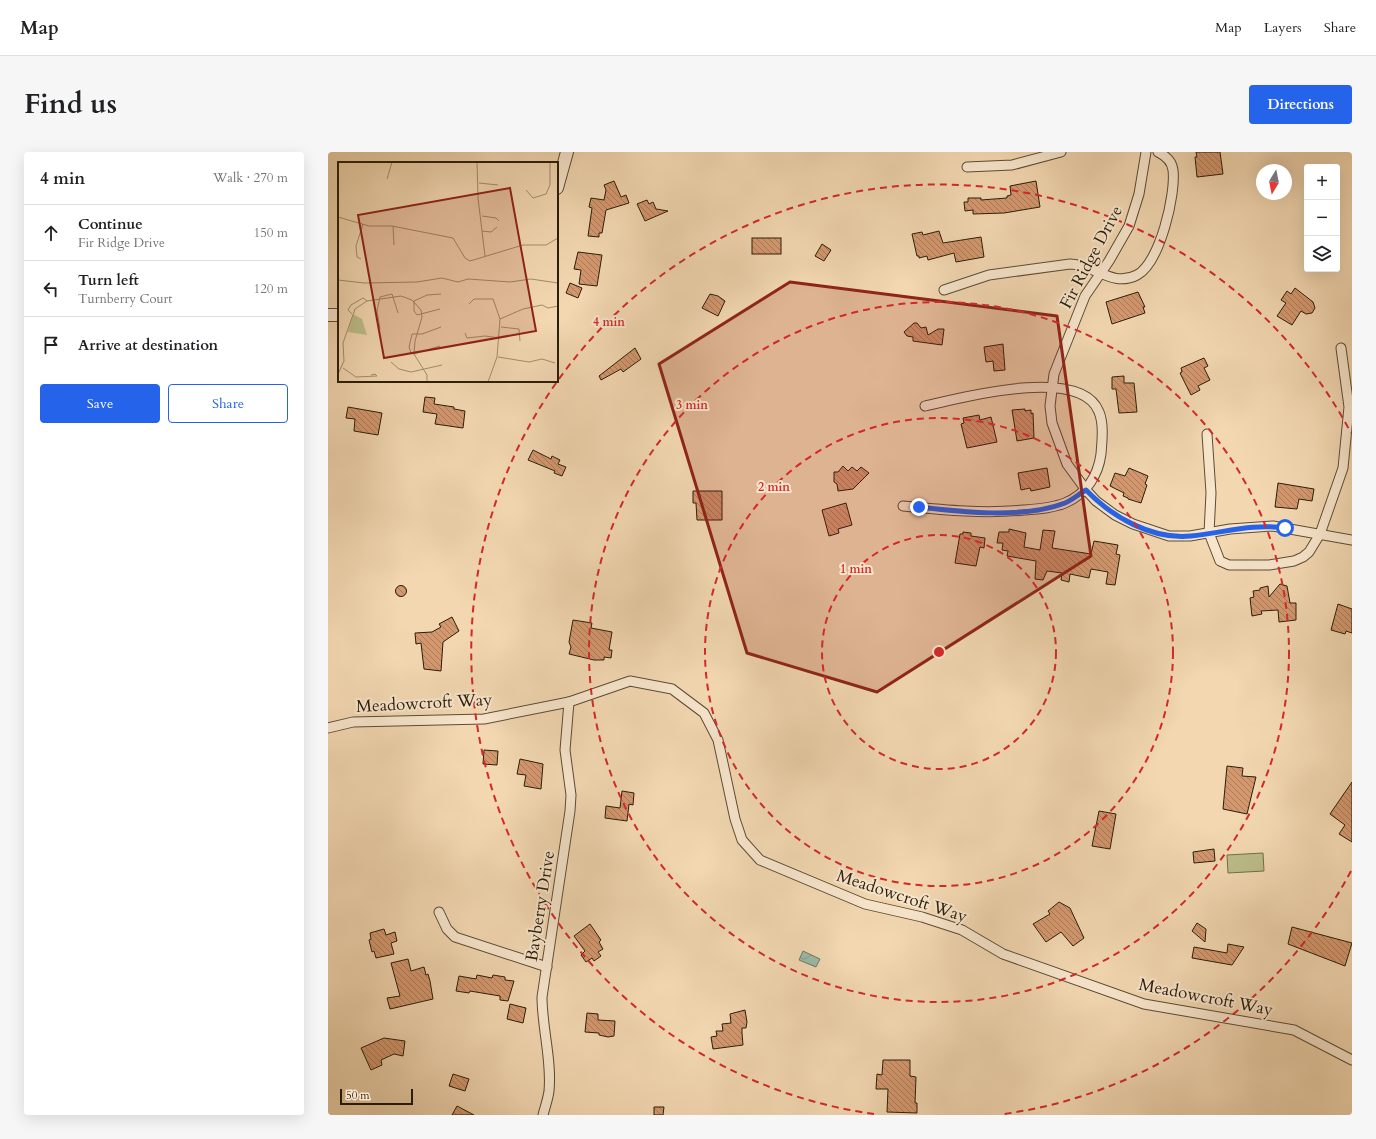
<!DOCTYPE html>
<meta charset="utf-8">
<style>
body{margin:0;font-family:Cardo,serif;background:#f6f6f6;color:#202124}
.controls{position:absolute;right:12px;top:12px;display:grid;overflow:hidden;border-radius:4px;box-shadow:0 4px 16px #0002}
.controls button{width:36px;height:36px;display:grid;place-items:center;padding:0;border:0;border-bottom:1px solid #e0e0e0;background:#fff;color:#202124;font:20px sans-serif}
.compass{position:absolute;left:928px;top:12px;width:36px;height:36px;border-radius:50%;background:#fff;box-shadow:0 4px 16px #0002;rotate:190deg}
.scale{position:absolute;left:12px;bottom:10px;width:73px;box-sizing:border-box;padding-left:4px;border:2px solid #2a1d0a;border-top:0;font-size:11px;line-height:14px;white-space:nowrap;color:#2a1d0a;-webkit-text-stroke:3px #f7e5cc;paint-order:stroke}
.stop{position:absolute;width:12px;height:12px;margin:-9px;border:3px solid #2563eb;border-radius:50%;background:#fff}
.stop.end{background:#2563eb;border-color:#fff;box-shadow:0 1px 4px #0008}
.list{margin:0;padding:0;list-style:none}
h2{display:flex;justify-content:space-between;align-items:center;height:52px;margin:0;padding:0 16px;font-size:17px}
h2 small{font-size:13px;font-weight:400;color:#757577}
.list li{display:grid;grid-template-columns:26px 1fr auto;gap:12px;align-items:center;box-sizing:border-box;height:56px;padding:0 16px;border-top:1px solid #e0e0e0}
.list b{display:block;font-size:15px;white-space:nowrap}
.list p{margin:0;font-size:13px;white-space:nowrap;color:#757577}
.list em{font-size:13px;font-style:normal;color:#757577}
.actions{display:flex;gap:8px;padding:12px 16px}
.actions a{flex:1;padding:9px 0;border:1px solid #2563eb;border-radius:4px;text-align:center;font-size:14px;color:#2563eb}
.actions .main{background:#2563eb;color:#fff}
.icon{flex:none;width:22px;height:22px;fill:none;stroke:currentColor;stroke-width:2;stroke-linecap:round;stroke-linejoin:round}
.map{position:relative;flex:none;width:1024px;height:963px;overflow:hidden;border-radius:4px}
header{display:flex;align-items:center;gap:24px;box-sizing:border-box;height:56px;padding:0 20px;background:#fff;border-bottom:1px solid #e0e0e0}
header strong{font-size:19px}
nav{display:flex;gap:22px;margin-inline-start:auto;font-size:14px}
.intro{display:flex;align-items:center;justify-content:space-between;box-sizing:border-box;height:96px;padding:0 24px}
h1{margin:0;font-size:28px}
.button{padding:10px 18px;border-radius:4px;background:#2563eb;color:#fff;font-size:14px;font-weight:700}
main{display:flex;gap:24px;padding:0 24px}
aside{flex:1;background:#fff;border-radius:4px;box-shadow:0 4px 16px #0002}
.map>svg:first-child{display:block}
</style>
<header>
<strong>Map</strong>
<nav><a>Map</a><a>Layers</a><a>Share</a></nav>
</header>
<div class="intro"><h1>Find us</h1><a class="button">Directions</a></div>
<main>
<aside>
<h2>4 min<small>Walk · 270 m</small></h2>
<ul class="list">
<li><svg class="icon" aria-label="ahead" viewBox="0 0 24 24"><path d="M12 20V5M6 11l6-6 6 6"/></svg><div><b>Continue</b><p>Fir Ridge Drive</p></div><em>150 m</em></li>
<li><svg class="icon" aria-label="left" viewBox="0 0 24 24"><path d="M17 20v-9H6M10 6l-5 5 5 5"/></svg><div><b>Turn left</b><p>Turnberry Court</p></div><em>120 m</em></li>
<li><svg class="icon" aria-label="arrive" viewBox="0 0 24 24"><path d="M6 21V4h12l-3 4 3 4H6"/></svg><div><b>Arrive at destination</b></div></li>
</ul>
<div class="actions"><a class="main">Save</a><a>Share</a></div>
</aside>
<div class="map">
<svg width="1024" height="963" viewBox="0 0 1024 963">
<defs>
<pattern id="water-waves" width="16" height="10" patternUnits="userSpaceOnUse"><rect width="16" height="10" fill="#9cbaa7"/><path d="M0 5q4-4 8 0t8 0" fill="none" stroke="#879f8e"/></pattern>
<pattern id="building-back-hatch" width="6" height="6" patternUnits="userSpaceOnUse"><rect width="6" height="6" fill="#d4986f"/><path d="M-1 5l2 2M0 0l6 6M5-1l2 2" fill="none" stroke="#ac7b59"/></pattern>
</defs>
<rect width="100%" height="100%" fill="#f2d7b1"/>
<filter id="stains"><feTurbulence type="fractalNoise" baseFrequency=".005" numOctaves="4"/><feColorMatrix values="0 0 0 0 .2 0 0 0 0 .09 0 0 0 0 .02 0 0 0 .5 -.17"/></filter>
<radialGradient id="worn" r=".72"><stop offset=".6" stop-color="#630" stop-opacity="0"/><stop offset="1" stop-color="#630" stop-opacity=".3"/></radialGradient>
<polygon fill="#bcbe8a" stroke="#736e4a" points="935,701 936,719 900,721 899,703"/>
<polygon fill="url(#water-waves)" stroke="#6e7b68" points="475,799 492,807 488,815 471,808"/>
<g fill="url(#building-back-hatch)" stroke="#2a1d0a">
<polygon points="868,0 892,0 895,22 869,25 867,5 869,5"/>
<polygon points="286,29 293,45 298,43 301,51 278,58 274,81 271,81 271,85 260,84 264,56 261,55 263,46 276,48 278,38 276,33"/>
<polygon points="708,29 712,55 676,61 645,62 645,58 637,59 636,50 640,50 640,46 653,46 653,48 679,46 679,44 683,43 682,34"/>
<polygon points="319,48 321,52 325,50 328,57 340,59 317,69 309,52"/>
<polygon points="611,79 615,91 653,85 656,105 628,110 626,101 600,108 599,104 591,106 591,104 589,104 584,82 594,80 595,83"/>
<rect x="424" y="86" width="29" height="16"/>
<polygon points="494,92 503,98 496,109 487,104"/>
<polygon points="250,100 274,103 269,134 251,132 253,118 246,117"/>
<polygon points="242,131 254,136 250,146 238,141"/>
<polygon points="967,136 985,150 987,156 984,161 978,162 973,159 964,173 949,164 958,151 953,148 959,139 963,142"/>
<polygon points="810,140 817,155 815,155 817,161 784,172 778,150"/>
<polygon points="382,142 390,144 397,149 390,164 374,156"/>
<polygon points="586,171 589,171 593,176 598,175 600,183 610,177 616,177 614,193 585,189 585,185 579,184 576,180"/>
<polygon points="675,192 677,218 666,219 665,209 658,210 656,195"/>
<polygon points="307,196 313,207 295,220 293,217 273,228 271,224"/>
<polygon points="876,206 880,214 876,216 882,228 870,234 872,238 863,243 852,221 854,220 853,216"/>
<polygon points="796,224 796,231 806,231 809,260 791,261 788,237 784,237 784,225"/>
<polygon points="97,245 107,246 106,252 126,255 126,257 137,259 135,276 107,272 109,262 95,260"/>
<polygon points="20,255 54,261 50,283 26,279 27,267 18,266"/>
<polygon points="697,257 697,259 703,258 703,262 705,261 706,286 689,289 684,258"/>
<polygon points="651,263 652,268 663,265 669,290 639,296 633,272 636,271 635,266"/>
<polygon points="205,298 223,307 224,304 232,308 230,312 238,315 234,324 226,321 227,319 200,308"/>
<polygon points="515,314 520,319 524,315 529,319 533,315 541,321 525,337 510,339 509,332 506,330 506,320 510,320"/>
<polygon points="719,316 722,335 703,339 702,336 693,338 690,321"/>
<polygon points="801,316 820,324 817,332 819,333 813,351 800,347 800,346 795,344 796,341 782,334 787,321 797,324"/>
<polygon points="950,331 986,337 984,349 971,347 969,357 947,355"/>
<polygon points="365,339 394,339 394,368 369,368 368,351 365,351"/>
<polygon points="518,351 524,373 510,377 511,381 501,384 494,358"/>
<polygon points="681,377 698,381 696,395 712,398 715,378 727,379 724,396 763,402 766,389 790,393 788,402 792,403 787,433 778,432 780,420 763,417 761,426 742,422 741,430 733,428 734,421 719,419 715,428 707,427 708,409 679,404 680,399 674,398 675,391 669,391 671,380 681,380"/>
<polygon points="635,380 643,381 643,384 657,386 656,396 652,395 648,414 627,411 632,382 635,382"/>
<polygon points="952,432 959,434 962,451 968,451 968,468 951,470 950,458 933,459 934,462 924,464 922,446 926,445 925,439 932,438 932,436 940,434 941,445"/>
<circle cx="73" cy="439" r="5.5"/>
<polygon points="1010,452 1024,457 1024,481 1018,479 1017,482 1003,478"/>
<polygon points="124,465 131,479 115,490 113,519 96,517 93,491 88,492 87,481 104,480 113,475 111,472"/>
<polygon points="245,468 264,471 263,476 284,480 281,498 284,498 283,506 276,505 276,508 266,508 241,502 243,495 241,490"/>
<polygon points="156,598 170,599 169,613 155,612"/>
<polygon points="192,607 215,612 213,637 196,634 198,623 189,622"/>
<polygon points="899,614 915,616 914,624 928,625 919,662 895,657"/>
<polygon points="1024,630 1024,690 1011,682 1017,673 1002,662"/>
<polygon points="294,639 306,641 305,653 301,652 299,669 277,666 278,654 292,656"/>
<polygon points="771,659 788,662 782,697 764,694"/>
<polygon points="886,697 887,709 866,711 865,700"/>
<polygon points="731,750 742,756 756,786 745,794 733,780 718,790 705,772 722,762 720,759"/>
<polygon points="869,771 878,777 877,790 864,779"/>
<polygon points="262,772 273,788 271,790 275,797 270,800 273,804 266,809 264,806 258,810 253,803 257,799 246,784"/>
<polygon points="964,775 1024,791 1017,814 960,792"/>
<polygon points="56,777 58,783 67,780 69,789 63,791 66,802 48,806 46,799 44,800 41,788 43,787 42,781"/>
<polygon points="900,792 916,795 904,813 864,806 866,795 899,801"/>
<polygon points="80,807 83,819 96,815 98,823 100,822 102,829 105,847 62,857 59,846 72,844 63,811"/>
<polygon points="149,823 164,826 165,823 177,825 177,828 186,829 180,849 172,848 172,844 142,839 141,841 128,839 131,824 148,827"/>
<polygon points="182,852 198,856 195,871 179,867"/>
<polygon points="417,858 419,870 418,876 414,876 414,881 415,893 385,897 383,885 389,884 388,879 395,879 394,872 403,871 402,862"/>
<polygon points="259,861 270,862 270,868 287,869 286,884 280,885 271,883 271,881 257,880"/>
<polygon points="56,886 77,889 75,904 66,902 53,908 54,913 43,918 33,896"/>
<polygon points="555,908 582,908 582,924 588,925 587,951 589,951 589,961 559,960 560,937 548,937 549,922 554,923"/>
<polygon points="125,922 141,927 137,939 121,934"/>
<polygon points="129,954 146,963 124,963"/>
<polygon points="326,955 336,955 335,963 326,963"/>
</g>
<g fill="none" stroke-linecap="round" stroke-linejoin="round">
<g stroke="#5c4c34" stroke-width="11">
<g id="minor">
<polyline points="818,0 811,42 801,74 781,109 757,144 726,222 722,254 724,271 739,312 758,338 768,349 787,363 805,372 841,384 862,384 902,377 945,374 1024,388"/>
<polyline points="639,15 684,13 733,0"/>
<path d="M616,138L661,123L742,112C766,112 784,136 809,123C832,111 848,42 845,18C844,9 838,4 830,0"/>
<polyline points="879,282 883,341 881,381 892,409 901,413 941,413 966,409 975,405 981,400 992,382 1015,316 1021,255 1013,196"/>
<path d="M575,354C616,358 655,362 696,358C710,357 725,356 737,351C758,342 770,324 773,302C774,289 776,272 771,260C753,213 632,246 597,254"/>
<polyline points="0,576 25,570 156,567 241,550 302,529 344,537 376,561 390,588 407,667 414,688 432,708 537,752 594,765 634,778 675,802 816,852 966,878 1024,908"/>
<polyline points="111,760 119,777 127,785 219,815"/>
<path d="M215,963C217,955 220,947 221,939C224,908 214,876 214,845L242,659L243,643L237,598L241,550"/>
</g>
</g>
<g stroke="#5c4c34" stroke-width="14">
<g id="tertiary">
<polyline points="229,36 239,0"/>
<polyline points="0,163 11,163"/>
</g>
</g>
<use href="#minor" stroke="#f7e5cc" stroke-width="9"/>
<use href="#tertiary" stroke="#f7e5cc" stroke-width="12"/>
</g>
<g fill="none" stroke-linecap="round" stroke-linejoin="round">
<path stroke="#2563eb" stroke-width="5" d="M591,355C634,360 695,367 737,351C744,348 751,342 758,338C784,365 824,388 863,384C895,381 925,371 957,376"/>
</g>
<path fill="#8f2418" fill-opacity="0.2" stroke="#8f2418" stroke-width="3" stroke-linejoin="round" d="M462,130L729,164L763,404L549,540L419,501L331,212Z"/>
<g fill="none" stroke="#d62828" stroke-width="2" stroke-dasharray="7 5">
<circle cx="611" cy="500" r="117"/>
<circle cx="611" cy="500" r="234"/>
<circle cx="611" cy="500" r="350"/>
<path d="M1023 719A467 467 0 0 1 676 962M546 962A467 467 0 1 1 1023 281"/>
</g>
<g text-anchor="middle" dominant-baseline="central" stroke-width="4" stroke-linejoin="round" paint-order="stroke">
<g font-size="17" fill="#2a1d0a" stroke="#f7e5cc">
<text transform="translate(763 105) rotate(-62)">Fir Ridge Drive</text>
<text transform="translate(96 551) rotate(-3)">Meadowcroft Way</text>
<text transform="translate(574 744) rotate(18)">Meadowcroft Way</text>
<text transform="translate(212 754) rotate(-81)">Bayberry Drive</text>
<text transform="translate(878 845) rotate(11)">Meadowcroft Way</text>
</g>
</g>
<g transform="translate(10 10)">
<rect width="220" height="220" fill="#f2d7b1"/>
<path d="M15,152L24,157L29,173L10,170Z" fill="#bcbe8a"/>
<path fill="none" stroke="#a28d6e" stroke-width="1" d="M139,0L140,36L147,94M49,17L54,0M141,21L160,23M188,28L195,36L208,32L212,23V0M144,54L158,56L161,59M0,55L31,64H54L115,76L127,96L132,99L185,83H208L220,76M55,64L56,83M144,69L153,70L159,65M23,97L19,95L18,84L25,62M0,118L26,121L79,120L104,116L120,120L130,117L172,120L193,117L220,121M76,139V149L79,153L102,147M76,139L89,133L103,132M131,142L136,137H155L162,157M14,152L10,148L13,143L25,136L29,139M163,165L181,167L182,179M42,167L39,149L42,135L54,132L60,151M127,171L129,176L147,174L162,176M102,184L76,192L73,191L71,185L74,172H84L103,165M160,195L191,200L204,197L217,201M53,200L61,207L73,210L104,203M5,206L18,215L39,214L37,212L33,213M0,212L6,199L5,181L17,147L29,139L63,134L74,138L83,148L84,155L77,179L76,192L89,213V220M124,220H150M150,220L159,195L162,157L185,147L204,143L210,146L220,144"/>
<path fill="#8f2418" fill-opacity="0.15" stroke="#8f2418" stroke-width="2" d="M172,26L198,169L46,196L20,53Z"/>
<rect width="220" height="220" fill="none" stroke="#2a1d0a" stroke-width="2"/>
</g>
<circle cx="611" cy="500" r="6" fill="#d62828" stroke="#f7e5cc" stroke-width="2"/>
<g font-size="12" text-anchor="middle" font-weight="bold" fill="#d62828" stroke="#f7e5cc" stroke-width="4" stroke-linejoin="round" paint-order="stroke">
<text x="281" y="174">4 min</text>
<text x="364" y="257">3 min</text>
<text x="446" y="339">2 min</text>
<text x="528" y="421">1 min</text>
</g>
<rect width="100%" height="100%" filter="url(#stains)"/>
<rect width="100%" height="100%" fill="url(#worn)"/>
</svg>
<div class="controls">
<button>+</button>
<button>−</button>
<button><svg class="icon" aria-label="layers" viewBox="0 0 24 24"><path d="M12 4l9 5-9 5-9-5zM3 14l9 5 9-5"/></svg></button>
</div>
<svg class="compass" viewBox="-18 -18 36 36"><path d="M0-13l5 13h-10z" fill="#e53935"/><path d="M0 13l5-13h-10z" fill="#757577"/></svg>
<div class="scale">50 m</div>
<div class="stop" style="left:957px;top:376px"></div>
<div class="stop end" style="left:591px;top:355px"></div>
</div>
</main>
